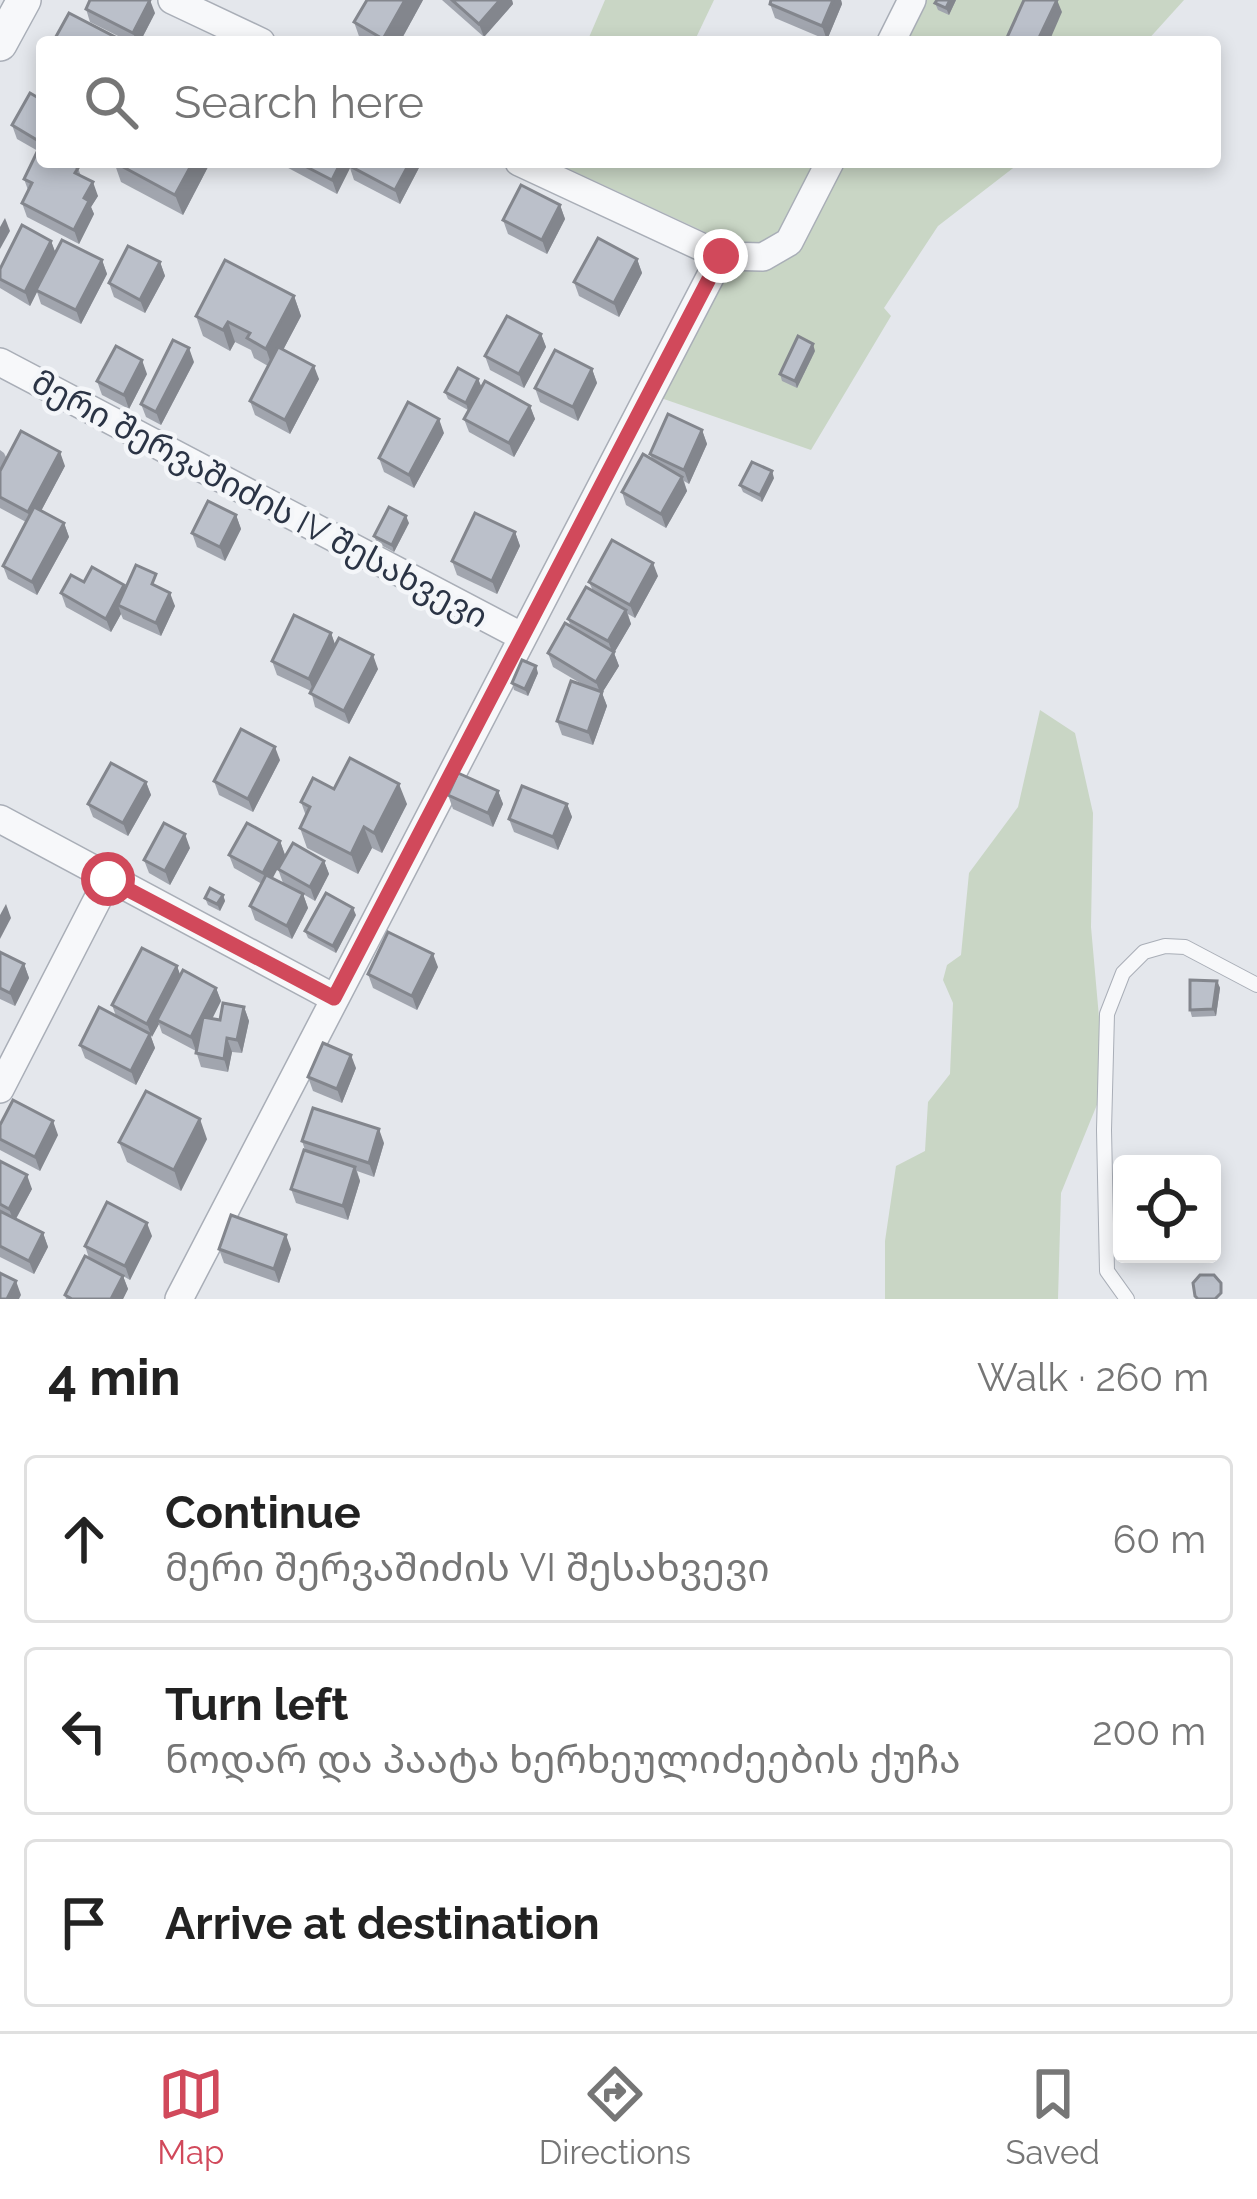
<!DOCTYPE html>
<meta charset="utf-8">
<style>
body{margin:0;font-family:Raleway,"Noto Sans Georgian",sans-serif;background:#f2f2f2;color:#222}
.controls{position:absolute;right:36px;bottom:36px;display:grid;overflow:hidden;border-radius:12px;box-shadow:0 6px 18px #0003}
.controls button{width:108px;height:108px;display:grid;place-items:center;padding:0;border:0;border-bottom:3px solid #e0e0e0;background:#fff;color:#222;font:60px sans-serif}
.stop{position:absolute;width:36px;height:36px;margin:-27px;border:9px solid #d1495b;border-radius:50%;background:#fff}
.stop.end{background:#d1495b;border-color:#fff;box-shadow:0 3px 12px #0008}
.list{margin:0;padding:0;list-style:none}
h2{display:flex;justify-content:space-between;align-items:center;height:156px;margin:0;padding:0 48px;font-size:51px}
h2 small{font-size:39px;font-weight:400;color:#767676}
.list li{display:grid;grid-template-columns:78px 1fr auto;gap:36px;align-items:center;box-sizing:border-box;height:168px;margin:0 24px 24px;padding:0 24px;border:3px solid #e0e0e0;border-radius:12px}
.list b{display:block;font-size:45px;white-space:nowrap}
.list p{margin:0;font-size:39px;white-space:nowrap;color:#767676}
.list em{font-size:39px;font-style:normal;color:#767676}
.icon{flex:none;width:66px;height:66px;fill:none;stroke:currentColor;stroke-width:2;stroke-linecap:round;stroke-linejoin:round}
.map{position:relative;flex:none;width:1257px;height:1299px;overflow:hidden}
.search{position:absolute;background:#fff;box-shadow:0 6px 18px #0003;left:36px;right:36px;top:36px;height:132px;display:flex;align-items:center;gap:30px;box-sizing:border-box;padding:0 42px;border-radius:12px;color:#767676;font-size:45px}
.sheet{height:732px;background:#fff}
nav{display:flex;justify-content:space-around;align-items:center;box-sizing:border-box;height:168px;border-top:3px solid #e0e0e0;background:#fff;font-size:33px;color:#767676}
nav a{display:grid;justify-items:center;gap:6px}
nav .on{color:#d1495b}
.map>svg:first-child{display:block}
</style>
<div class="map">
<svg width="1257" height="1299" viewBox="0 0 1257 1299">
<rect width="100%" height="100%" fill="#e4e7ec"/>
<g fill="#c9d6c5">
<polygon points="605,0 714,0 694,42 587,42"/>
<polygon points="923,0 1184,0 1146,42 902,42"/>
<polygon points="554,162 816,162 777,239 767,244 737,247"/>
<polygon points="841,162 1021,162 938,226 884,308 891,316 811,450 661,398 728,264 778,261"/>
<polygon points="1040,710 1075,733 1093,813 1091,927 1105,1085 1061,1193 1058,1299 885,1299 885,1241 896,1166 925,1151 928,1102 950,1074 953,1003 943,980 947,965 961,955 969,873 1018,807"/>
</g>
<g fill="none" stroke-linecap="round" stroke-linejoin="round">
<g stroke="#a9aeb7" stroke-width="16">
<polyline id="service" points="1127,1299 1107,1271 1104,1130 1107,1014 1123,973 1144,952 1165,946 1185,947 1257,985"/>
</g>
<g stroke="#a9aeb7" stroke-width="30">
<g id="minor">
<polyline points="172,0 261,42"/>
<polyline points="891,42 912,0"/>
<polyline points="519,162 721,256"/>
<polyline points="0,362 521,636"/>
<polyline points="0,819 334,998"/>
<polyline points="0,1089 108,879"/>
<polyline points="179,1299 721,256 763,257 789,242 830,162"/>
</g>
</g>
<g stroke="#a9aeb7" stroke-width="36">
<polyline id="tertiary" points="0,44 24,0"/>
</g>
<use href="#service" stroke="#f7f8fa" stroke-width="14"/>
<use href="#minor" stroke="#f7f8fa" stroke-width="27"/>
<use href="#tertiary" stroke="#f7f8fa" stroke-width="33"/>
</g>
<g fill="#a1a5ae">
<polygon points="423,0 400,42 361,42 354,22"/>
<polygon points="442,0 512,0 513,4 484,37"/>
<polygon points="771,0 841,0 842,4 827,40 775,18 770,4"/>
<polygon points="956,0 949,15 938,10 935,3"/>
<polygon points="86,9 155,13 140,42 130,42 90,22"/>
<polygon points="42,100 42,162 71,162 70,164 78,168 81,176 98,196 91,207 94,214 79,244 27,217 22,203 28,190 24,179 38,151 17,139 12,125"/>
<polygon points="114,162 208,162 209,165 183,215 121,182"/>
<polygon points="277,162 422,162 400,204 354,180 350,168 337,194"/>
<polygon points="560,205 565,219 547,254 508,234 503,220"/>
<polygon points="51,241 55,252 102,260 107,274 81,324 41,304 37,292 30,306 0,288 0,269"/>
<polygon points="637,259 642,273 619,317 579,296 574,282"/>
<polygon points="160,262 165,276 145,313 114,297 109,283"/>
<polygon points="294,296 301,316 283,350 319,379 290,434 255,415 250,401 268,366 254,358 251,350 235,342 230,351 203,336 196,316"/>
<polygon points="541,334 546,347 524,388 490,370 485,356"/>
<polygon points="815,351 797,388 782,381 780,374"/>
<polygon points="194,362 161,425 146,417 141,404"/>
<polygon points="592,369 597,383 578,421 540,402 535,388"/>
<polygon points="147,374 129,409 102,395 97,381"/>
<polygon points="478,379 481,386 468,410 448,399 445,392"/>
<polygon points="530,406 535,419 514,457 469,432 464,419"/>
<polygon points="702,430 707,444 689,484 684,481 687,491 666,528 626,505 622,492 652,459 650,454"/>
<polygon points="444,433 414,488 384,472 379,458"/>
<polygon points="0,450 4,453 7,459 65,466 41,511 64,523 69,537 37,595 8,579 3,566 26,522 0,508"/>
<polygon points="774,478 762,502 743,492 740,485"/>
<polygon points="236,515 241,529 225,561 197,547 192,533"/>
<polygon points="409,523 394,552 377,543 374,536"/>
<polygon points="515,532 520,546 497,594 457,575 452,561"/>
<polygon points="658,576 635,618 628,614 631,624 614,653 619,666 602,693 607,706 593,745 562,735 557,721 587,687 553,667 548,653 571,627 568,619 593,591 589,582"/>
<polygon points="84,582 126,589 161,589 175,606 161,636 123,619 121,614 111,632 66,607 61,593"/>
<polygon points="331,633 335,645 378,669 349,724 315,707 311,691 277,675 272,661"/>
<polygon points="538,673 528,696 514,690 512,683"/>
<polygon points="280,760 253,812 219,795 214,781"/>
<polygon points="146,782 151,795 128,836 93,817 88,804"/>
<polygon points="334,789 407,804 382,853 372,848 358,874 307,848 300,828 306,816 301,802"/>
<polygon points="498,791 503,804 493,827 453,809 448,795"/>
<polygon points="567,804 572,817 558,850 514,832 509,819"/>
<polygon points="280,841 285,855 272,878 283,883 278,869 324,861 329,874 315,901 303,894 308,908 292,939 255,920 250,906 262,884 234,868 229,855"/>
<polygon points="190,848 170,885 149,873 144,860"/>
<polygon points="223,895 225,901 220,911 208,905 205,898"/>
<polygon points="356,915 336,953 308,938 305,931"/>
<polygon points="0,952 24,964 29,978 15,1006 0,999"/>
<polygon points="177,966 180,975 216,988 221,1001 212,1019 220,1020 244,1007 249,1021 242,1053 232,1052 228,1072 201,1067 196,1051 162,1033 159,1024 151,1037 155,1048 136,1085 85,1058 80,1045 116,1016 112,1005"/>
<polygon points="438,967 417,1010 373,988 368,974"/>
<polygon points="1217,981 1220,988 1216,1016 1192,1017 1190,1010"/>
<polygon points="356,1068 342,1103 313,1091 308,1077"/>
<polygon points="0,1125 58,1135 40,1171 0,1150"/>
<polygon points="207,1139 181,1191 127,1162 119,1142"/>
<polygon points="302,1141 384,1143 374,1177 357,1171 360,1181 348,1220 296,1203 291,1189 305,1150"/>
<polygon points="0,1161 32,1189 16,1219 43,1233 48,1247 34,1274 0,1257"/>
<polygon points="152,1236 130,1280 123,1276 128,1289 123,1299 66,1299 65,1295 89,1258 85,1246"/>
<polygon points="219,1249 291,1249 279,1283 224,1263"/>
</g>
<g fill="#83868d">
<polygon points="150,0 155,13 140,42 137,42 133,33"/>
<polygon points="405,0 423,0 400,42 385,42 383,39"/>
<polygon points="500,0 512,0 513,4 484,37 479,24"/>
<polygon points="833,0 841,0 842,4 827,40 822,26"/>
<polygon points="950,0 956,0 949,15 946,8"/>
<polygon points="1057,0 1062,12 1049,42 1037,42"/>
<polygon points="193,162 208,162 209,165 183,215 175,195"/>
<polygon points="341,162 353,162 337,194 332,180"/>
<polygon points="410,162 422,162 400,204 395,190"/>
<polygon points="93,182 98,196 91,207 94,214 79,244 74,230 84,198"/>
<polygon points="560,205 565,219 547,254 542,240"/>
<polygon points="5,218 10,231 0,249 0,227"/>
<polygon points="51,241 56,254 30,306 25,292"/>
<polygon points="637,259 642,273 619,317 614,303"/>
<polygon points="102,260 107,274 81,324 76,310"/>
<polygon points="160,262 165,276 145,313 140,300"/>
<polygon points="294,296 301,316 273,369 266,349"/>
<polygon points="228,322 235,342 230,351 223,330"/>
<polygon points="541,334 546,347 524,388 519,374"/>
<polygon points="813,344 815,351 797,388 795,381"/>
<polygon points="189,348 194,362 161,425 156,412"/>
<polygon points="142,360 147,374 129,409 124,395"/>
<polygon points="314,366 319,379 290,434 285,420"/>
<polygon points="592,369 597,383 578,421 573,407"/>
<polygon points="478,379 481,386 468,410 466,403"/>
<polygon points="530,406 535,419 514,457 509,443"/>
<polygon points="439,419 444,433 414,488 409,475"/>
<polygon points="702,430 707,444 689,484 684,470"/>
<polygon points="60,452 65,466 33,526 28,512"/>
<polygon points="772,471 774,478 762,502 760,495"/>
<polygon points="682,477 687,491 666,528 661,514"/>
<polygon points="236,515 241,529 225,561 220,547"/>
<polygon points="406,516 409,523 394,552 392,545"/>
<polygon points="64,523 69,537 37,595 32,582"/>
<polygon points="515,532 520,546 497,594 492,581"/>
<polygon points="653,563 658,576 635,618 630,605"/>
<polygon points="124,585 129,599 118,605 121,614 111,632 106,619"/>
<polygon points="170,593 175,606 161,636 156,623"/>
<polygon points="626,610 631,624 614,653 619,666 602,693 607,706 593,745 588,732 601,695 596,682 613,654 608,641"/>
<polygon points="331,633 336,647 314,693 309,679"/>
<polygon points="373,655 378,669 349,724 344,711"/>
<polygon points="536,666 538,673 528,696 525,689"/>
<polygon points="275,747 280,760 253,812 248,799"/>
<polygon points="146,782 151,795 128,836 123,823"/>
<polygon points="399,784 407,804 382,853 374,833"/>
<polygon points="498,791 503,804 493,827 488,813"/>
<polygon points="567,804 572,817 558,850 553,837"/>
<polygon points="364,827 372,848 358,874 351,854"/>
<polygon points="185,834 190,848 170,885 165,871"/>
<polygon points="280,841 285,855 268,887 263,873"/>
<polygon points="324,861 329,874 315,901 310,887"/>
<polygon points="303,894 308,908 292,939 287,926"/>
<polygon points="223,895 225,901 220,911 217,904"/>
<polygon points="6,904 11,918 0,939 0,915"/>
<polygon points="353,908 356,915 336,953 333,946"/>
<polygon points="433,954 438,967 417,1010 412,996"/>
<polygon points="24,964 29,978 15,1006 10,993"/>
<polygon points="177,966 182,980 157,1020 159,1024 152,1037 147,1024"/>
<polygon points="1217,981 1220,988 1216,1016 1213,1009"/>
<polygon points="216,988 221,1001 196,1051 191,1037"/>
<polygon points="244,1007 249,1021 242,1053 237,1040"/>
<polygon points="150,1034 155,1048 136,1085 131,1071"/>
<polygon points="227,1038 232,1052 228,1072 224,1059"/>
<polygon points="351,1055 356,1068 342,1103 337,1089"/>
<polygon points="200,1119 207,1139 181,1191 174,1170"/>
<polygon points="53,1121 58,1135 40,1171 35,1157"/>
<polygon points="379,1129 384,1143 374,1177 369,1163"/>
<polygon points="355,1167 360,1181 348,1220 343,1206"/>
<polygon points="27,1175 32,1189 14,1222 9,1209"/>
<polygon points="147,1223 152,1236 130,1280 125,1266"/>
<polygon points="43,1233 48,1247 34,1274 29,1261"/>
<polygon points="286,1235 291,1249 279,1283 274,1269"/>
<polygon points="123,1276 128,1289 123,1299 111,1299"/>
<polygon points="16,1281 21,1295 19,1299 7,1299"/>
</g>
<g fill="#bbc0ca" stroke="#83868d" stroke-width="3">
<polygon points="90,0 150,0 133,33 86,9"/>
<polygon points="367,0 405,0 383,39 354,22"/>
<polygon points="452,0 500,0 479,24"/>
<polygon points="771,0 833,0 822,26 770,4"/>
<polygon points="937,0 950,0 946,8 935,3"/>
<polygon points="1024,0 1057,0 1037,42 1005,42"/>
<polygon points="69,13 117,38 115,42 53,42"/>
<polygon points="30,93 42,100 42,143 12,125"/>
<polygon points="39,148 42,150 42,162 66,162 78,168 75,173 93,182 84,198 89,201 74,230 22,203 32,183 24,179"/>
<polygon points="114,162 193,162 175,195"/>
<polygon points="297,162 341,162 332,180"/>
<polygon points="352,162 410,162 395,190 350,166"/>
<polygon points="521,185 560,205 542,240 503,220"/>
<polygon points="22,225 51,241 25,292 0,279 0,269"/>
<polygon points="598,238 637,259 614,303 574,282"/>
<polygon points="62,240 102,260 76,310 36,290"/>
<polygon points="128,246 160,262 140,300 109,283"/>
<polygon points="225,260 294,296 266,349 247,338 250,333 228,322 223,330 196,316"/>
<polygon points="507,316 541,334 519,374 485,356"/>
<polygon points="798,336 813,344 795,381 780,374"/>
<polygon points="173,340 189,348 156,412 141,404"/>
<polygon points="116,346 142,360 124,395 97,381"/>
<polygon points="278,347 314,366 285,420 250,401"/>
<polygon points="555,350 592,369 573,407 535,388"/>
<polygon points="458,368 478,379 466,403 445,392"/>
<polygon points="485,381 530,406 509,443 464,419"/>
<polygon points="408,402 439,419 409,475 379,458"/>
<polygon points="668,414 702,430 684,470 650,454"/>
<polygon points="21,431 60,452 28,512 0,497 0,471"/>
<polygon points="643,454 682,477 661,514 622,492"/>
<polygon points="752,462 772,471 760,495 740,485"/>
<polygon points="208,501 236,515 220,547 192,533"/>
<polygon points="34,507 64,523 32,582 3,566"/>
<polygon points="389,507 406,516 392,545 374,536"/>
<polygon points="475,513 515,532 492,581 452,561"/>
<polygon points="612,540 653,563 630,605 589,582"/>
<polygon points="136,565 156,574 152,584 170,593 156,623 118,605"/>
<polygon points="92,567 124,585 106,619 61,593 71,575 84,582"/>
<polygon points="586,587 626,610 608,641 568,619"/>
<polygon points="294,615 331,633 309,679 272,661"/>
<polygon points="565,623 614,652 596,682 548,653"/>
<polygon points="339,638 373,655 344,711 310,693"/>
<polygon points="522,660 536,666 525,689 512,683"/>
<polygon points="571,681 602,692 588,732 557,721"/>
<polygon points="241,729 275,747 248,799 214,781"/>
<polygon points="350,758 399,784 374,833 364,827 351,854 300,828 310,807 301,802 313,778 334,789"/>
<polygon points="111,763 146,782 123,823 88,804"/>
<polygon points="458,773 498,791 488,813 448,795"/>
<polygon points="522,786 567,804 553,837 509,819"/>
<polygon points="164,823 185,834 165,871 144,860"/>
<polygon points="247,823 280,841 263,873 229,855"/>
<polygon points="293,843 324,861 310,887 278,869"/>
<polygon points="266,875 303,894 287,926 250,906"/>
<polygon points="210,888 223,895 217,904 205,898"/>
<polygon points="326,893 353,908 333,946 305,931"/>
<polygon points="388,932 433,954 412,996 368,974"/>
<polygon points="142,948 177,966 147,1024 112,1005"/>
<polygon points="0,952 24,964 10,993 0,988"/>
<polygon points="183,970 216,988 191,1037 157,1020"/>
<polygon points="1190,980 1217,981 1213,1009 1190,1010"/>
<polygon points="223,1003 244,1007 237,1040 227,1038 224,1059 196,1053 203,1017 220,1020"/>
<polygon points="99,1007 150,1034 131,1071 80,1045"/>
<polygon points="323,1043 351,1055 337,1089 308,1077"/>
<polygon points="146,1091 200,1119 174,1170 119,1142"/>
<polygon points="13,1100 53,1121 35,1157 0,1139 0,1125"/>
<polygon points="313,1108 379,1129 369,1163 302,1141"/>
<polygon points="304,1150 355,1167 343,1206 291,1189"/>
<polygon points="0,1161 27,1175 9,1209 0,1204"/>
<polygon points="107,1202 147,1223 125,1266 85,1246"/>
<polygon points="0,1211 43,1233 29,1261 0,1246"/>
<polygon points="231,1215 286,1235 274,1269 219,1249"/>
<polygon points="85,1256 123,1276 111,1299 72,1299 65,1295"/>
<polygon points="0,1273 16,1281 7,1299 0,1299"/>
<polygon points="1200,1275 1214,1275 1221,1283 1221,1293 1215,1299 1198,1299 1195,1296 1193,1283"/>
</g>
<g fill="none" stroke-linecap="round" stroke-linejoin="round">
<polyline stroke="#d1495b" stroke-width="15" points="108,879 334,998 721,256"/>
</g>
<g text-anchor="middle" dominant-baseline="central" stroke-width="9" stroke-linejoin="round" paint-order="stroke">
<g font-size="33" fill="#2b3445" stroke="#f4f6f9">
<text transform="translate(260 499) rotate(28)">მერი შერვაშიძის IV შესახვევი</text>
</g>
</g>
</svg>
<div class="controls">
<button><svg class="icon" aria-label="locate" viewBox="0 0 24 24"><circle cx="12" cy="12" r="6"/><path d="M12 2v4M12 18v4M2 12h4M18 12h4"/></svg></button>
</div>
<div class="stop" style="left:108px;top:879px"></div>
<div class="stop end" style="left:721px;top:256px"></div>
<div class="search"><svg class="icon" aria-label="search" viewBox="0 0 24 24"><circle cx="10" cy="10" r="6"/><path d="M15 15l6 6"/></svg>Search here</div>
</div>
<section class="sheet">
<h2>4 min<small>Walk · 260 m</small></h2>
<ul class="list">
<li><svg class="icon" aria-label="ahead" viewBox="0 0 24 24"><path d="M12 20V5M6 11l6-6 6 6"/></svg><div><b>Continue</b><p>მერი შერვაშიძის VI შესახვევი</p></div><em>60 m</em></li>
<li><svg class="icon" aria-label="left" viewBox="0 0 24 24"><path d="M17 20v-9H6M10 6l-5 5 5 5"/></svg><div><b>Turn left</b><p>ნოდარ და პაატა ხერხეულიძეების ქუჩა</p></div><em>200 m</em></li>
<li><svg class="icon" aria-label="arrive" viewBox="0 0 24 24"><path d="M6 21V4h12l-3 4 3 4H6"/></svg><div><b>Arrive at destination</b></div></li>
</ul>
</section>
<nav>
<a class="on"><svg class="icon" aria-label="map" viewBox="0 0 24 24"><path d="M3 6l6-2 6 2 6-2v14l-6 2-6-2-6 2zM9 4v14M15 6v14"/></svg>Map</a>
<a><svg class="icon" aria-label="directions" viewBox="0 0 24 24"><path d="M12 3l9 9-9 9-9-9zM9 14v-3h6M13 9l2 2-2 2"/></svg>Directions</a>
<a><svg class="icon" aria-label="saved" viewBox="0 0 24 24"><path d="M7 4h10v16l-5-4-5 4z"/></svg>Saved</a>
</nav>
